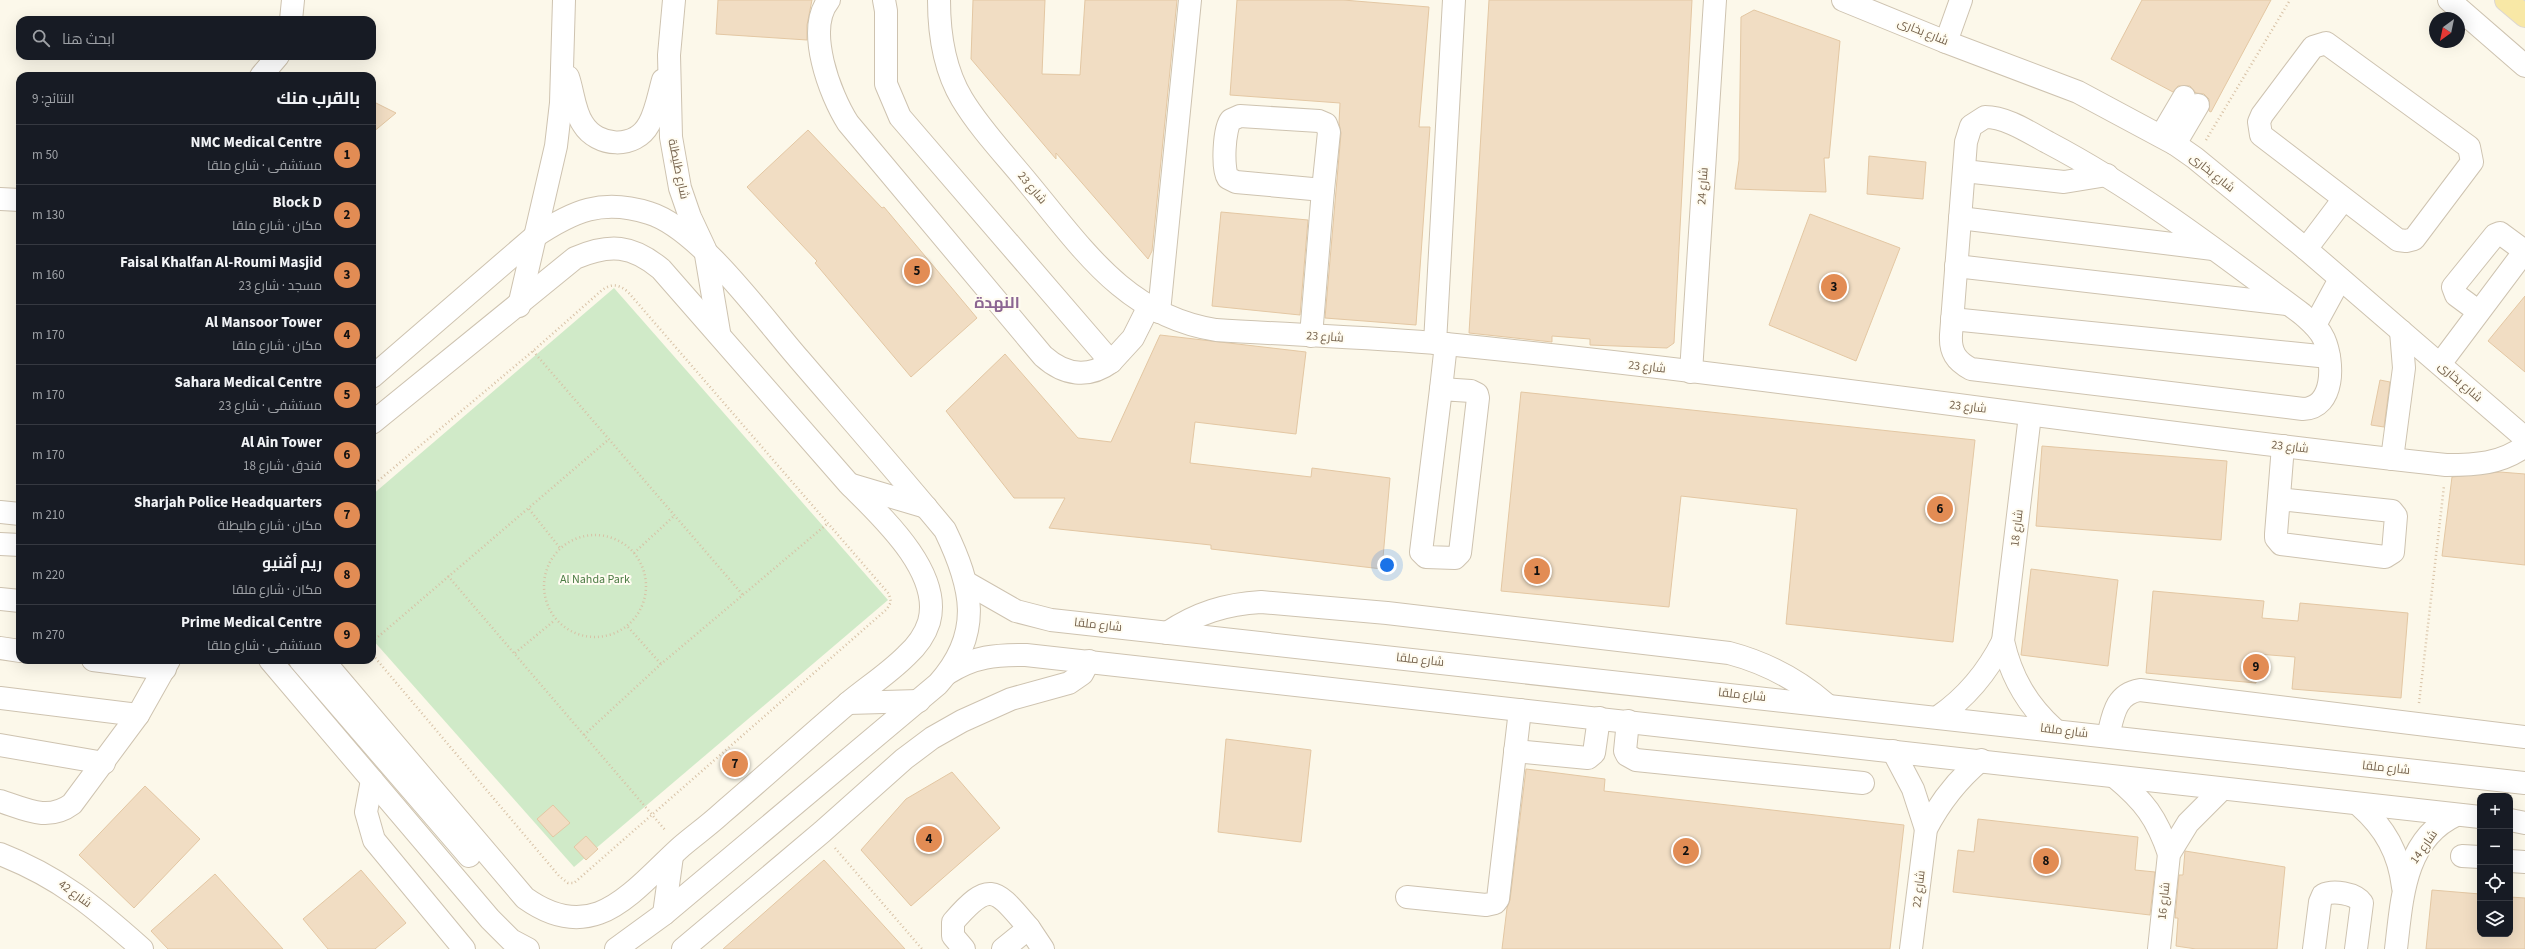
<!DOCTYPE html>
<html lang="ar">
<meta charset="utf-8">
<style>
body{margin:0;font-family:"Source Sans 3",Cairo,sans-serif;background:#242831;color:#f1f3f6;direction:rtl}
.controls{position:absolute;right:12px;bottom:12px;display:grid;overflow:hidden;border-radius:8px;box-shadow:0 4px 16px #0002}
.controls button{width:36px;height:36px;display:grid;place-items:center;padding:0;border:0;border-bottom:1px solid #363941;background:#171b24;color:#f1f3f6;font:20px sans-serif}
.compass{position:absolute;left:2429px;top:12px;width:36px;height:36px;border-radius:50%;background:#171b24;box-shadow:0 4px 16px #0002;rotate:213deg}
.you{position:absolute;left:1387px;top:565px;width:14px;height:14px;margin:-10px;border:3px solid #fff;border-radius:50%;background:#1a73e8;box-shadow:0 0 0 6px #1a73e833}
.badge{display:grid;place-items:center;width:26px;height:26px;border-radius:50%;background:#e28c54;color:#111;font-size:13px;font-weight:700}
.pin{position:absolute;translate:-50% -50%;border:2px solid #fff;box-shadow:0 1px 4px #0006}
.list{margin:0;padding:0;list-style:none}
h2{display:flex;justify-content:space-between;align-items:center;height:52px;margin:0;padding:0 16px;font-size:17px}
h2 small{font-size:13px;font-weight:400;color:#9ea1a6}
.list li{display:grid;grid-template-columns:26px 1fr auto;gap:12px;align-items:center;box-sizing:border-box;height:60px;padding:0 16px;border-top:1px solid #363941}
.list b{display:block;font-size:15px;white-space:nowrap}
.list p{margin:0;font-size:13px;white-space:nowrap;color:#9ea1a6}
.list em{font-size:13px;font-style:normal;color:#9ea1a6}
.icon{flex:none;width:22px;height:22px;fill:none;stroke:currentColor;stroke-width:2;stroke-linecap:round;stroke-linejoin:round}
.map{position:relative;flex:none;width:2525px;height:949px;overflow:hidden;direction:ltr}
.search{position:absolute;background:#171b24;box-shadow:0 4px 16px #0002;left:16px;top:16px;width:360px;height:44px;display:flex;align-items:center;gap:10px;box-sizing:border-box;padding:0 14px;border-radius:12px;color:#9ea1a6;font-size:15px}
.panel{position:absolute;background:#171b24;box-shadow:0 4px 16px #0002;left:16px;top:72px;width:360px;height:592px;border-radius:12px;direction:rtl}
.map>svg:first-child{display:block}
</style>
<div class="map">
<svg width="2525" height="949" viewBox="0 0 2525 949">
<rect width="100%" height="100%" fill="#fcf8ea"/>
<polygon fill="#d0eac8" points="614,288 888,600 574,867 372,639 372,495"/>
<g fill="#f1ddc3" stroke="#e3c7a3">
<polygon points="718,0 812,0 807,25 807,40 716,34"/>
<polygon points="973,0 1045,0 1042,74 1080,75 1085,0 1177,0 1152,251 1148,259 1056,153 1056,159 971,59"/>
<polygon points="1237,0 1343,0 1429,7 1419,127 1430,127 1416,325 1325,318 1341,133 1339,123 1340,103 1230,95"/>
<polygon points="1489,0 1692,0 1674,343 1667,348 1590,345 1590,339 1552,336 1552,342 1469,333"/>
<polygon points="2142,0 2271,0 2211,112 2209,111 2209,99 2204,94 2196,93 2190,86 2178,86 2173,92 2111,59"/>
<polygon points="1754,10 1840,41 1829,158 1824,158 1826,192 1735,189 1739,160 1741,17"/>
<polygon points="372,101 396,113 372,133"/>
<polygon points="808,130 882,208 884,207 977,318 911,377 815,263 817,261 747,187"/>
<polygon points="1869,156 1926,162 1923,199 1867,194"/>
<polygon points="1221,212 1308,220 1300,315 1212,306"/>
<polygon points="1810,214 1900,248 1856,361 1769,325"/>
<polygon points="2525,296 2525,372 2488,341"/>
<polygon points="1160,335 1306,352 1296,434 1195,422 1190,463 1311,477 1312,468 1390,478 1382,569 1211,549 1211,545 1049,528 1065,498 1014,498 946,411 1005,354 1078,438 1111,442"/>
<polygon points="2380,380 2390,382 2384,427 2371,425"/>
<polygon points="1521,392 1975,440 1953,642 1786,624 1797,509 1681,496 1669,607 1501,591"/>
<polygon points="2042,446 2227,461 2221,540 2036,526"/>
<polygon points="2500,472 2525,474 2525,565 2442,556 2452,477"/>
<polygon points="2031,569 2118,580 2108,666 2021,655"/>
<polygon points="2153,591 2264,601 2262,618 2298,621 2300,603 2408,613 2401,698 2292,689 2295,657 2258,654 2256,683 2146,673"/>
<polygon points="1226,739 1311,750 1301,842 1218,832"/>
<polygon points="1526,769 1605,779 1604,791 1904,825 1890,949 1502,949 1507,908 1510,900"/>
<polygon points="952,772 1000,828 911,906 861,850 906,799"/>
<polygon points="145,786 200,839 134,908 79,855"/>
<polygon points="553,805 570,823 553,837 537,819"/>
<polygon points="1978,819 2138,837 2135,870 2155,872 2150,915 1953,892 1958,850 1974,852"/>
<polygon points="586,836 598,849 586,860 574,847"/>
<polygon points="2185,851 2285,867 2277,949 2196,949 2176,946 2178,918 2175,918 2179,875 2183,875"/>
<polygon points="824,860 905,949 723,949 774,904"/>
<polygon points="361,870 406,923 375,949 328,949 303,919"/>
<polygon points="215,874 283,949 168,949 151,931"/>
<polygon points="2432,890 2480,894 2480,934 2510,934 2510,897 2525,898 2525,949 2426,949"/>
</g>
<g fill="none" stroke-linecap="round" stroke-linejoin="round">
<g stroke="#cec3b0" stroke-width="24">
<g id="minor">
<polyline points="674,0 669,55 671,137 680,188 690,217 705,249 719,332"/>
<path d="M829,0C805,29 830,95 848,123L1043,356C1064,375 1088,379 1111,362L900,117L886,84V11L884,0"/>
<path d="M939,0C939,34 944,69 962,99C980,129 1006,156 1028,183C1082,248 1126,316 1216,330C1293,335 1370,337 1446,344C1780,377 2112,429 2446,465C2475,465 2501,464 2525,446"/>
<polyline points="1843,0 1946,42 2078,92 2175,144 2195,158 2306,249 2525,438"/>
<polyline points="2449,0 2525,66"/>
<polyline points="291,20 293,0"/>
<polyline points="1946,42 1961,0"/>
<polygon points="2326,43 2469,147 2472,162 2414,239 2406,241 2398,240 2261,135 2259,122 2262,115 2313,47"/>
<polyline points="261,76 278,56"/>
<path d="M568,77C573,91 574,111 583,124C597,147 635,150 649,124C656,112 659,94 663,80"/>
<path d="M1240,116L1319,121L1326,124L1329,132L1323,190L1236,182L1228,178C1222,169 1224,128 1231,120Z"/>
<path d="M1985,117C2007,117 2030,133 2049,143C2140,191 2220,253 2302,314C2311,322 2319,328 2324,339C2334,362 2335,408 2303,409L1971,369C1956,361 1950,352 1951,335L1966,142L1971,126Z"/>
<polyline points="2161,136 2184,97"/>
<polyline points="2175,144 2198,105"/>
<polyline points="1964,171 2064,182 2107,175"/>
<polyline points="0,199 20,200"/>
<polyline points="1960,218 2213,249"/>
<polyline points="2306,249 2343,200"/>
<polyline points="1956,266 2287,304"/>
<polyline points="519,306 556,146 561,103 564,0"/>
<polyline points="1159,312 1190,0"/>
<polyline points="1952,319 2329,357"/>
<polyline points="2315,325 2340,279"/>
<polyline points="1311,336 1323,190"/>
<polyline points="1435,343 1454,0"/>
<polyline points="1111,362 1133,338 1149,306"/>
<polyline points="2440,364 2521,256 2519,247 2500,233 2495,235 2453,287 2456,295 2479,312"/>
<polyline points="1691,372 1715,0"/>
<path d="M372,377L534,237C573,211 602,198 649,213C699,228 764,319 799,359C848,416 897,472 945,530C972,586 984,633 938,684L664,914L616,949"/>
<polygon points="1441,389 1471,391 1477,394 1478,398 1460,553 1455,558 1426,557 1421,552"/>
<polyline points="1441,389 1446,344"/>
<path d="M2030,415L2003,641C2011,677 2027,705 2055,730"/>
<polyline points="2392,459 2404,368 2401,331"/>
<polyline points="852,485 926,507"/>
<polyline points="2279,499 2392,511 2396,516 2393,552 2385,557 2281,544 2276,538 2276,534 2283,446"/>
<polyline points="0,512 20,514"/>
<polyline points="0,544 20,545"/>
<polyline points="967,583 1016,611 1051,620 2525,783"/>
<polyline points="0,599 20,601"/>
<path d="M1167,633C1197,613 1226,604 1261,602L1387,613L1729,653C1767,663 1797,679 1826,704"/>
<polyline points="0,648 20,651"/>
<polyline points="93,660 165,669"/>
<polyline points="270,660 490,919 511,940 528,949"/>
<polyline points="300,660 469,856"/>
<path d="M323,660L525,898C546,913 572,923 599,913C629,902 658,867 682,846C695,835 709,825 722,813C764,777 805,740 847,704C866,688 888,674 906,656C916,647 925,635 929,622C943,572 881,516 849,484L661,269C632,245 610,243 575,258L372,423"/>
<path d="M948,673C975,656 995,655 1026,655L2480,817"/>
<polyline points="0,698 138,715"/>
<polyline points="848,703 919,701"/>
<path d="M1938,717C1967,697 1987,673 2003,641"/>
<polyline points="1628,721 1625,751 1627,755 1636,760 1863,783"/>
<path d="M2108,736C2113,716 2115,694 2140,690L2525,737"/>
<polyline points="0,745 104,763"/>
<polyline points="1515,751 1588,758 1594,753 1599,718"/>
<polyline points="1893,751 1913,789 1926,829"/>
<path d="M2115,777C2144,801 2157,818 2169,854"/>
<polyline points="372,780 366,812 374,840 464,949"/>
<path d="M0,801C25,809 48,822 72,804L138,715L169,660"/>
<path d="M2360,806C2385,828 2399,853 2403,887"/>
<polyline points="2510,820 2525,823"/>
<path d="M0,854C59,877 95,907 142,949"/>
<polyline points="2462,856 2480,857"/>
<polyline points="2510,861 2525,862"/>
<polyline points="1407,897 1486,905 1495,903 1498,899 1520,710"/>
<polyline points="664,914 672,856"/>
<polyline points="1029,928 1043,949"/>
<polyline points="683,949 822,832 904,759 932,738 962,721 1011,699 1069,683 1082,674 1089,661"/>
<path d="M964,949L953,936V922C991,878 996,890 1029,928L1003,949"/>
<path d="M1911,949L1926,829C1940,802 1957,780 1981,760"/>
<polyline points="2159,949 2169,854 2188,823 2221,790"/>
<path d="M2314,949L2320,902L2323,895C2333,890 2355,893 2362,903L2356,949"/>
<path d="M2396,949C2402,899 2404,839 2456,815"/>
</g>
</g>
<g stroke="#dcd7d1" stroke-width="24">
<polyline id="major" points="2506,0 2525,16"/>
</g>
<g stroke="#d7c1a5" stroke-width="2.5" stroke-dasharray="1 3" stroke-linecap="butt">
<polyline points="2206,140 2290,0"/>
<polyline points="533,351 743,595"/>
<path d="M372,486L533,351L601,291C611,283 619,284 628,292L889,594L891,602L887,609L574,883H568L559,876L372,654"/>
<polyline points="529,509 560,548"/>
<circle cx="595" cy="586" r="51"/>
<polyline points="634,553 674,516"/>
<polyline points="448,576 666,831"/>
<polyline points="628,627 661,664"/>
<polyline points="372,642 608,440"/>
<polyline points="515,653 555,620"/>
<polyline points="2419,703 2444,486"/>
<polyline points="584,735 661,664 827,524"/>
<polyline points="835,848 922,949"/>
</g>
<use href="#minor" stroke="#fff" stroke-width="22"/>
<use href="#major" stroke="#f8e8a6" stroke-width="22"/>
</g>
<g text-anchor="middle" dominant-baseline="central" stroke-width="4" stroke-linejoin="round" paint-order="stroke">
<g font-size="12" fill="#77644e" stroke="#fffcf1">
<text transform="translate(1923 32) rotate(22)">شارع بخارى</text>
<text transform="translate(678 169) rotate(78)">شارع طليطلة</text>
<text transform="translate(2212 173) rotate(39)">شارع بخارى</text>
<text transform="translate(1703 186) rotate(-86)">شارع 24</text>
<text transform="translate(1032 188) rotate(50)">شارع 23</text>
<text transform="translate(1325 337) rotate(4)">شارع 23</text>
<text transform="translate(1647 367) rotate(6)">شارع 23</text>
<text transform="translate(2460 382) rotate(41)">شارع بخارى</text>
<text transform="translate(1968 407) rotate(7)">شارع 23</text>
<text transform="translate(2290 447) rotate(7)">شارع 23</text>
<text transform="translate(2017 528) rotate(-83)">شارع 18</text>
<text transform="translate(1098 625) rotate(6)">شارع ملقا</text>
<text transform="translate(1420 660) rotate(6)">شارع ملقا</text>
<text transform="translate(1742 695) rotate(6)">شارع ملقا</text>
<text transform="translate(2064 731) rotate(7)">شارع ملقا</text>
<text transform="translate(2386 768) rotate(6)">شارع ملقا</text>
<text transform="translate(2424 847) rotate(-55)">شارع 14</text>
<text transform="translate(1919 889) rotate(-83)">شارع 22</text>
<text transform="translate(75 894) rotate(36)">شارع 42</text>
<text transform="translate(2164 901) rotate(-84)">شارع 16</text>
</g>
<g font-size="12" fill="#4c7c45" stroke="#fffcf1">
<text x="595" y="579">Al Nahda Park</text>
</g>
<g font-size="16" font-weight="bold" fill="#8c6692" stroke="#fffcf1">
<text x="997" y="303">النهدة</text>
</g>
</g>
</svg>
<div class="controls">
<button>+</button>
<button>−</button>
<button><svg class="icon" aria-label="locate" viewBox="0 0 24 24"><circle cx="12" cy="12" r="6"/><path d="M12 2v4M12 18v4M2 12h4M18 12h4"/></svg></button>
<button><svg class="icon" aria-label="layers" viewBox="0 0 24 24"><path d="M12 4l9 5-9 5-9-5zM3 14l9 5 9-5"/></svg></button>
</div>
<svg class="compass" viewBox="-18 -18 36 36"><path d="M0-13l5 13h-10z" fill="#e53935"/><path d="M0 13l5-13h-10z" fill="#9ea1a6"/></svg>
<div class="you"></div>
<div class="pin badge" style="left:1537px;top:571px">1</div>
<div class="pin badge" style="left:1686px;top:851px">2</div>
<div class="pin badge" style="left:1834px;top:287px">3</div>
<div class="pin badge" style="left:929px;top:839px">4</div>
<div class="pin badge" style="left:917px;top:271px">5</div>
<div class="pin badge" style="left:1940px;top:509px">6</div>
<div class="pin badge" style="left:735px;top:764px">7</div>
<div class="pin badge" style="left:2046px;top:861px">8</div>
<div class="pin badge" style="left:2256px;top:667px">9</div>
<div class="search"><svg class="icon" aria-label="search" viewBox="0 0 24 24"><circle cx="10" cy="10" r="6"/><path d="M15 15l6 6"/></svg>ابحث هنا</div>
<section class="panel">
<h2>بالقرب منك<small>النتائج: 9</small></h2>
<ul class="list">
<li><span class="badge">1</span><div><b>NMC Medical Centre</b><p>مستشفى · شارع ملقا</p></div><em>50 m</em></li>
<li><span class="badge">2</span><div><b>Block D</b><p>مكان · شارع ملقا</p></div><em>130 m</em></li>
<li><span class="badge">3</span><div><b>Faisal Khalfan Al-Roumi Masjid</b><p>مسجد · شارع 23</p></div><em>160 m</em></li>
<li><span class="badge">4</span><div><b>Al Mansoor Tower</b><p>مكان · شارع ملقا</p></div><em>170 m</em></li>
<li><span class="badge">5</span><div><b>Sahara Medical Centre</b><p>مستشفى · شارع 23</p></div><em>170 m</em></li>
<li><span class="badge">6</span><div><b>Al Ain Tower</b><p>فندق · شارع 18</p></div><em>170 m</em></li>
<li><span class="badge">7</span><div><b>Sharjah Police Headquarters</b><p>مكان · شارع طليطلة</p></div><em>210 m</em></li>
<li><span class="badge">8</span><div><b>ريم أڤنيو</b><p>مكان · شارع ملقا</p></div><em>220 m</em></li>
<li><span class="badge">9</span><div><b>Prime Medical Centre</b><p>مستشفى · شارع ملقا</p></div><em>270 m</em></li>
</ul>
</section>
</div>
